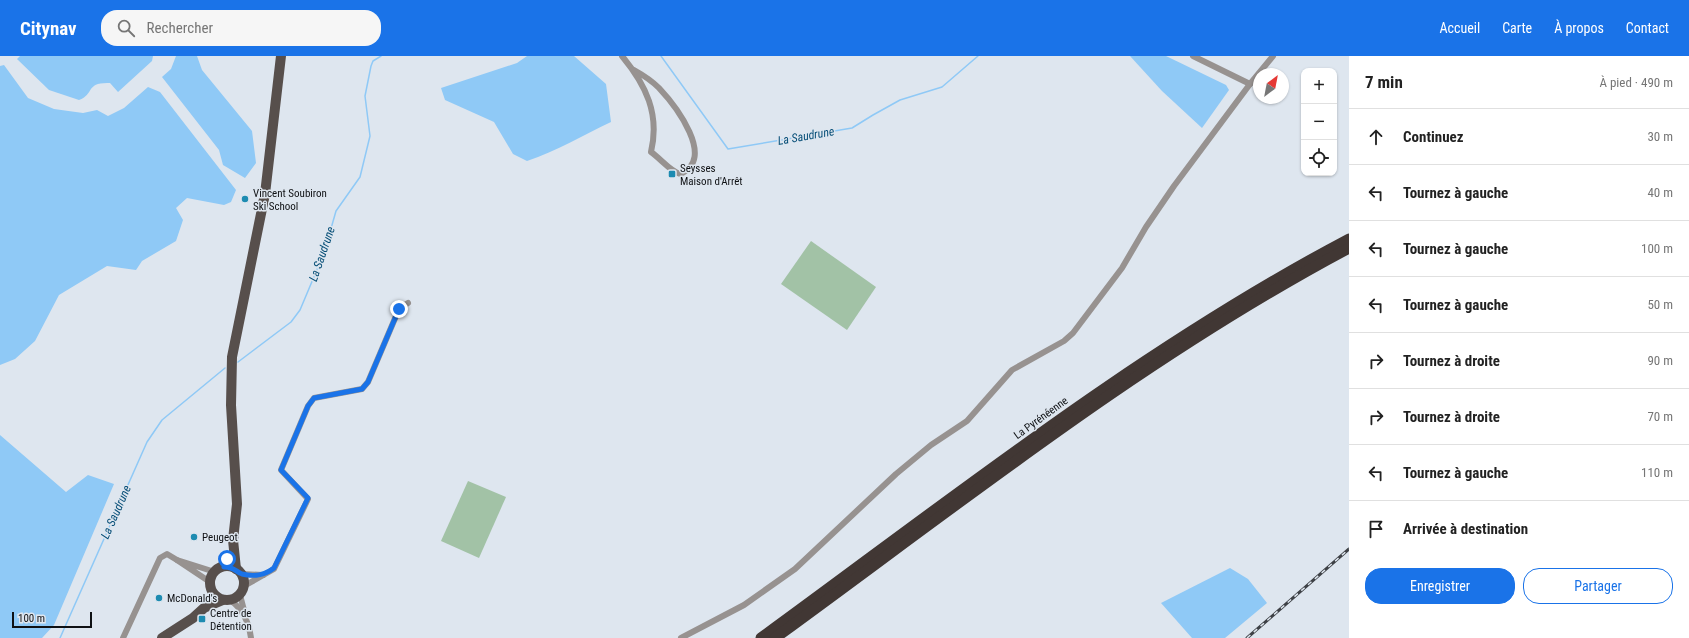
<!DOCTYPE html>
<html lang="fr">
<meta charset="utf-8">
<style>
body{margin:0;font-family:"Roboto Condensed",sans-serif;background:#f6f6f6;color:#222}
.controls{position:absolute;right:12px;top:12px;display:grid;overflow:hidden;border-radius:8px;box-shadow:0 1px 3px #0004}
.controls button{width:36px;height:36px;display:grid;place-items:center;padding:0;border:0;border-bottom:1px solid #e0e0e0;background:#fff;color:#222;font:20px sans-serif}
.compass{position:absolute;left:1253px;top:12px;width:36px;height:36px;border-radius:50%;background:#fff;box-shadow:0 1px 3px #0004;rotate:32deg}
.scale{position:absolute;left:12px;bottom:10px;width:80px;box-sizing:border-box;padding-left:4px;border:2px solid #0f1114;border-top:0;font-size:11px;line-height:14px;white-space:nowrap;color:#0f1114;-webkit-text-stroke:3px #dee6ef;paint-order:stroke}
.stop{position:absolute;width:12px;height:12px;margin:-9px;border:3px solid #1a73e8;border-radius:50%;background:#fff}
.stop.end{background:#1a73e8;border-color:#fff;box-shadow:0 1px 4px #0008}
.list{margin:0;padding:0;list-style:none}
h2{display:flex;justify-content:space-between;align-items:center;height:52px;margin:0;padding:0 16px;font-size:17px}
h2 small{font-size:13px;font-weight:400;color:#767676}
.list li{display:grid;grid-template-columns:26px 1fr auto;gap:12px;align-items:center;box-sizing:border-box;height:56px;padding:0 16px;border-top:1px solid #e0e0e0}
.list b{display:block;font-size:15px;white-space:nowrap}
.list em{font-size:13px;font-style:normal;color:#767676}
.actions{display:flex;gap:8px;padding:12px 16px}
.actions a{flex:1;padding:9px 0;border:1px solid #1a73e8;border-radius:16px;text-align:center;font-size:14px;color:#1a73e8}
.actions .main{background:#1a73e8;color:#fff}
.icon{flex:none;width:22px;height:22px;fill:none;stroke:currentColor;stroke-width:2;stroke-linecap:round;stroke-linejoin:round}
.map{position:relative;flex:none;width:1349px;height:582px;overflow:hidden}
header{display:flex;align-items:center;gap:24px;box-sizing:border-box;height:56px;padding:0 20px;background:#1a73e8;color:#fff}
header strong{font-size:19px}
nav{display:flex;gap:22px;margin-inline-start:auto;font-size:14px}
.search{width:280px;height:36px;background:#f6f6f6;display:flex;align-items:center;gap:10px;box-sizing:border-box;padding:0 14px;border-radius:16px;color:#767676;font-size:15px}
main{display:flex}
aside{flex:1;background:#fff}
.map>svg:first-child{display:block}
</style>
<header>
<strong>Citynav</strong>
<div class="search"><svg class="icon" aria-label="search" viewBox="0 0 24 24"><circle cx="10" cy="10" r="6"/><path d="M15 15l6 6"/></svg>Rechercher</div>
<nav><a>Accueil</a><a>Carte</a><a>À propos</a><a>Contact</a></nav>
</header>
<main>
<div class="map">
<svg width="1349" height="582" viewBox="0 0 1349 582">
<rect width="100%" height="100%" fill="#dee6ef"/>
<g fill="#a2c2a6">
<polygon points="811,185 876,231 847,274 781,228"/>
<polygon points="468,425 506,441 479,502 441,485"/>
</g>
<g fill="#8fc9f6">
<path d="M20,0H153L152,5L118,36L110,27C85,26 95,38 79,44L49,34L17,3Z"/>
<polygon points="176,0 197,0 202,14 252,75 256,107 245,122 223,109 219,94 162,21 171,13"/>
<path d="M527,0H574L606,28L611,66C583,79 557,95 527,105L513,98L494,66L445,44L441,32L517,7Z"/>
<polygon points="1130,0 1166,0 1226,29 1229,34 1202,72 1162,35"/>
<polygon points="4,9 28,42 54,53 83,57 97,54 108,60 124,52 148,31 160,36 236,134 231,146 224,149 187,142 176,152 183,164 176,185 142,205 136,214 107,210 59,239 35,285 15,303 0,309 0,10"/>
<polygon points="0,379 66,436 88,419 114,428 54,569 42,582 0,582"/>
<polygon points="1230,512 1248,523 1267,547 1225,582 1192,582 1161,547"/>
</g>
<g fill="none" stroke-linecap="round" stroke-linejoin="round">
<g stroke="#8fc9f6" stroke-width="1.5">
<polyline points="661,0 728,93 852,72 873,59 900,44 942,31 978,0"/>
<polyline points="238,306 291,266 300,254 324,197 336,155 360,121 370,80 365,40 371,10 373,5 381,0"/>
<polyline points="60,582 147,386 162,364 225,312"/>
</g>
<g stroke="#979290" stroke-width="6">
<path d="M622,0C646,29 660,58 651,96C661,103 670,115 680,118C717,103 675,49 659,32C652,25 643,19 634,14"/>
<polyline points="1193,0 1250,28"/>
<polyline points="241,518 263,519"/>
<polyline points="210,526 177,504 215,516"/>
<polyline points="244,530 274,513 308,443 281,414 308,350 314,342 362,333 368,326 399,253 408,247"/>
<polyline points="240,539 245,558"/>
<path d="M230,544C243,553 249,567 251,582"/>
<polyline points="123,582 160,502 167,498 177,504"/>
<polyline points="681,582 744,549 795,513 896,418 931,389 967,365 1012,314 1064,285 1073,277 1122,212 1146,171 1174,130 1250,28 1273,0"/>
</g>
<g stroke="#574f4c" stroke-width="10">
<circle cx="227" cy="527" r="17"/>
<polyline points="236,513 233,484 237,448 231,349 232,301 265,138 281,0"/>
<polyline points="162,582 193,562 204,552 223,544"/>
</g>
<g stroke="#413734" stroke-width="11">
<path d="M761,582C952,443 1139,294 1349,183"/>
<path d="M775,582C962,446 1144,301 1349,192"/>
</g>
<g stroke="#3e4146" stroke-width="3">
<polyline id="rail" points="1247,582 1349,493"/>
</g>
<use href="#rail" stroke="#dee6ef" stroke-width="1.5" stroke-dasharray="4.5" stroke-linecap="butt"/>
</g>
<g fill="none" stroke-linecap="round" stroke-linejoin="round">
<path stroke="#1a73e8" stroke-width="5" d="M227,503L224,511C233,510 236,516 242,518C253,521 265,519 274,512L308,442L281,414L308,350L314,342L362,333L368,326L399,253"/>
</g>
<g fill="#1d8bb1" stroke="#dee6ef" stroke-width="1.5">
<rect x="668" y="114" width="8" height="8" rx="2"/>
<circle cx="245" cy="143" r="4"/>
<circle cx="194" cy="481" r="4"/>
<circle cx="159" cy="542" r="4"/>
<rect x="198" y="559" width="8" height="8" rx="2"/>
</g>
<g text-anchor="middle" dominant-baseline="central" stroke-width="3" stroke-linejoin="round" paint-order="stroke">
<g font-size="11" fill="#0f1114" stroke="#dee6ef" text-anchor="start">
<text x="680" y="112">Seysses<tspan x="680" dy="13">Maison d'Arrêt</tspan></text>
<text x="253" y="137">Vincent Soubiron<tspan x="253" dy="13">Ski School</tspan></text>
<text x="202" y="481">Peugeot</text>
<text x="167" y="542">McDonald's</text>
<text x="210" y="557">Centre de<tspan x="210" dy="13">Détention</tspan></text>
</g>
<g font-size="11" fill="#0f1114" stroke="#dee6ef">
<text transform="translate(1041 362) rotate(-36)">La Pyrénéenne</text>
</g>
<g font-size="12" font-style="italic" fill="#064e77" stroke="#dee6ef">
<text transform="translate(806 80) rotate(-10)">La Saudrune</text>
<text transform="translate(322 198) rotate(-71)">La Saudrune</text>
<text transform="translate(116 456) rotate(-66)">La Saudrune</text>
</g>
</g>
</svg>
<div class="controls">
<button>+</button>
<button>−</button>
<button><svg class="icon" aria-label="locate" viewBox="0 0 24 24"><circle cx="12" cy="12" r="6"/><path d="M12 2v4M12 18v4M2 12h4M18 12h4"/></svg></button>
</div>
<svg class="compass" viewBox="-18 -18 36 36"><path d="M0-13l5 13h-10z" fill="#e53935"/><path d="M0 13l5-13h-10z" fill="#767676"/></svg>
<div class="scale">100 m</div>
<div class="stop" style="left:227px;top:503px"></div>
<div class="stop end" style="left:399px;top:253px"></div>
</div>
<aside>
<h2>7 min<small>À pied · 490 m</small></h2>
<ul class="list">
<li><svg class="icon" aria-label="ahead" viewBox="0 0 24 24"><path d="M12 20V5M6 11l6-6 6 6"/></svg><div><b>Continuez</b></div><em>30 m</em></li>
<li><svg class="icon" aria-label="left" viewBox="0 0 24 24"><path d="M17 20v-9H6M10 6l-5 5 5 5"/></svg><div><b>Tournez à gauche</b></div><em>40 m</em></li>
<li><svg class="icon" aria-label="left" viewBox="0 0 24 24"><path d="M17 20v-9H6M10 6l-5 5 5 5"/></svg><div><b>Tournez à gauche</b></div><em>100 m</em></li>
<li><svg class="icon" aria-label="left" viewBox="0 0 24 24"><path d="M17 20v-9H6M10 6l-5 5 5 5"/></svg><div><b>Tournez à gauche</b></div><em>50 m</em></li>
<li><svg class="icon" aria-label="right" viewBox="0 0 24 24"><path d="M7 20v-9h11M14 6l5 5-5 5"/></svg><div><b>Tournez à droite</b></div><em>90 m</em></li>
<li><svg class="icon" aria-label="right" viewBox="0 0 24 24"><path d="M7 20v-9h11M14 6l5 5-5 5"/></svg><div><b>Tournez à droite</b></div><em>70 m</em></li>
<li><svg class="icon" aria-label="left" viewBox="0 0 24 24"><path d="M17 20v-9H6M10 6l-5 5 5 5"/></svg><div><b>Tournez à gauche</b></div><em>110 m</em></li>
<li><svg class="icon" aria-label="arrive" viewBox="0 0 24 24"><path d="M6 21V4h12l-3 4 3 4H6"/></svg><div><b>Arrivée à destination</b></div></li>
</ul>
<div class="actions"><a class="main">Enregistrer</a><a>Partager</a></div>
</aside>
</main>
